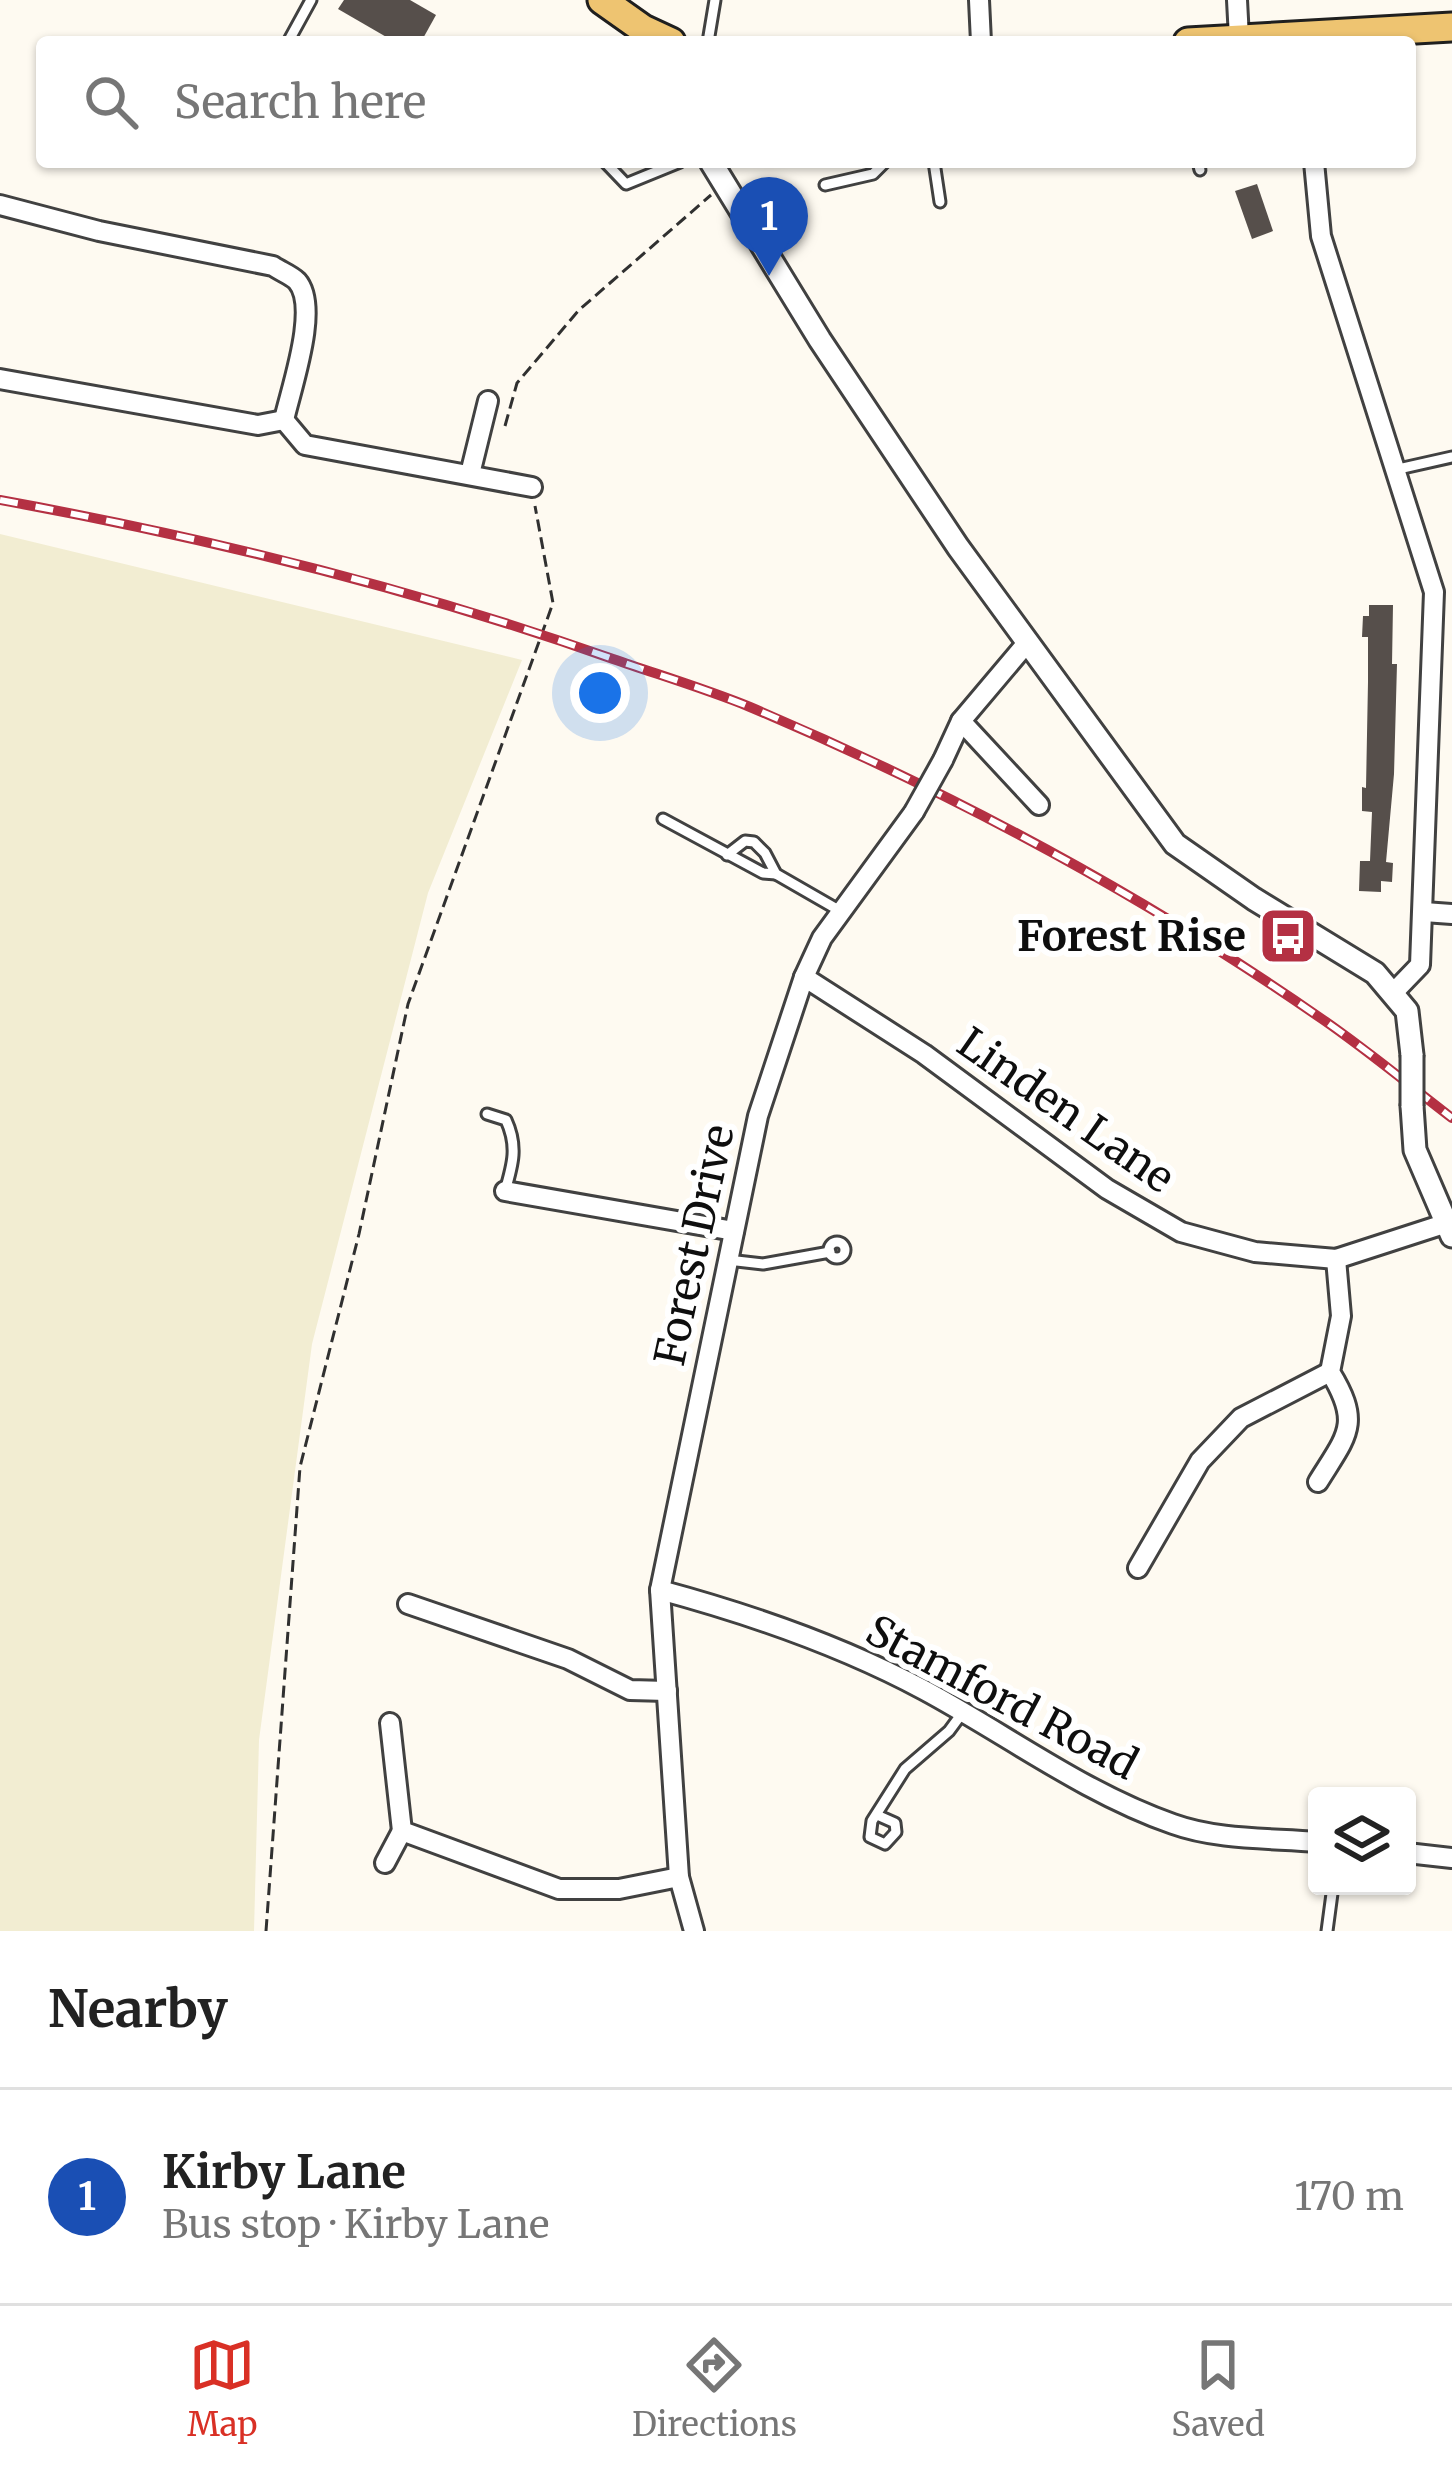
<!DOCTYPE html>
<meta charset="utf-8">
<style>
body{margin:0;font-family:Merriweather,serif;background:#f6f6f6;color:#222}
.controls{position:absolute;right:36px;bottom:36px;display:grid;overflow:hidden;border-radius:12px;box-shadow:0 3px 9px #0004}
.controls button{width:108px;height:108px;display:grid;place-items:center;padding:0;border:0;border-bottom:3px solid #e0e0e0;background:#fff;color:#222;font:60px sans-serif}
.you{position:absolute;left:600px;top:693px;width:42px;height:42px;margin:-30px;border:9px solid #fff;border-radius:50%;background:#1a73e8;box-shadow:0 0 0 18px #1a73e833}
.badge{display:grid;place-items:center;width:78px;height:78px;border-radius:50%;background:#d93025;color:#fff;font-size:39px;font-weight:700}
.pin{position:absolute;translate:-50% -99px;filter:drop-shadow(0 3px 6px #0008)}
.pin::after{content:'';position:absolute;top:63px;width:42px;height:36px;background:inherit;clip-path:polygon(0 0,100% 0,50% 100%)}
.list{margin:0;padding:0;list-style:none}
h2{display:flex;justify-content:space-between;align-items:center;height:156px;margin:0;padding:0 48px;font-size:51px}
h2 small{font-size:39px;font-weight:400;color:#767676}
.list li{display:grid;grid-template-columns:78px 1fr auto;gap:36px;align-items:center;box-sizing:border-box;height:216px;padding:0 48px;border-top:3px solid #e0e0e0}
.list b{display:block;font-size:45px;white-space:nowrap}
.list p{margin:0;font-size:39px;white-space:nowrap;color:#767676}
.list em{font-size:39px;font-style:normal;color:#767676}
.icon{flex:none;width:66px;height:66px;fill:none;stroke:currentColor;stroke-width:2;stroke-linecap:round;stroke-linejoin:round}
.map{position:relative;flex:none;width:1452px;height:1931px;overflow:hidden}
.search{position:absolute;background:#fff;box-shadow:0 3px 9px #0004;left:36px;right:36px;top:36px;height:132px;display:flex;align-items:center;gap:30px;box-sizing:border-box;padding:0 42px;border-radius:12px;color:#767676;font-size:45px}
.sheet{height:372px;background:#fff}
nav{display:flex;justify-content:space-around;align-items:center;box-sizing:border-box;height:168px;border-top:3px solid #e0e0e0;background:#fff;font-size:33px;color:#767676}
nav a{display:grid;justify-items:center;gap:6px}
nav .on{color:#d93025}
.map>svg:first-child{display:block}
</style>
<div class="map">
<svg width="1452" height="1931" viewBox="0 0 1452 1931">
<rect width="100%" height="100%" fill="#fefaf1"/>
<polygon fill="#f2edd2" points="0,534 522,660 428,893 312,1344 259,1740 254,1931 0,1931"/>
<g fill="#564f4b">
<polygon points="344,0 410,0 436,15 421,42 395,42 338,9"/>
<polygon points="1257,184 1273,231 1252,239 1235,191"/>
<polygon points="1369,605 1393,605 1392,664 1397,664 1394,774 1386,862 1393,863 1392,882 1381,881 1381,892 1359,891 1360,861 1370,861 1372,812 1362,811 1362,787 1366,788 1368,682 1368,637 1362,637 1363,616 1369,616"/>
</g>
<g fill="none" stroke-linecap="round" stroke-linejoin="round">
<g stroke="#414141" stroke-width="15">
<g id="service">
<polyline points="288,42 311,0"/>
<polyline points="708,42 715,0"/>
<polyline points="605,162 626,184 680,162"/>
<polyline points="934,162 940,202"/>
<polyline points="1198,162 1200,170"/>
<polyline points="825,185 873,174 885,162"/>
<polyline points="1394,470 1452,457"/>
<polyline points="663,819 763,873 776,874"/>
<polyline points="727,855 745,841 754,842 765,853 776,874 842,912"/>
<path d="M487,1114L506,1120C518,1146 513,1164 505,1191"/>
<circle cx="837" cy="1250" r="8"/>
<polyline points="728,1260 763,1264 830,1252"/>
<polyline points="877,1815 895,1823 896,1832 885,1844 870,1837 872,1821 905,1769 949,1731 963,1712"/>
<polyline points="1327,1931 1333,1886"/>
</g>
</g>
<g stroke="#414141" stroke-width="24">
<g id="minor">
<polyline points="979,0 981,42"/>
<polyline points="1237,0 1239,38"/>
<polyline points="1314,162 1321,236 1434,592 1420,965 1394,992"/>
<path d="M0,205L99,231L273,266C280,271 291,275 297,281C320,307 291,388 284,420"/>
<polyline points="0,379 258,425 284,420"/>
<polyline points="284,420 305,445 532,487"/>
<polyline points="470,474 488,401"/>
<polyline points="961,721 1039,805"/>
<polyline points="943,760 961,721 1026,644"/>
<polyline points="1424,912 1452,914"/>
<polyline points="804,977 924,1054 1107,1189 1181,1232 1255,1252 1336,1259 1444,1224"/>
<polyline points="505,1191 734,1231"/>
<path d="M1318,1482C1347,1435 1362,1424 1330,1372L1341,1316L1336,1259"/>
<polyline points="1138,1568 1200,1461 1241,1418 1330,1372"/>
<path d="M660,1590C749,1614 842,1646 924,1690C1006,1734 1084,1793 1173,1824C1217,1840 1270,1838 1317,1842"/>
<polyline points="408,1604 568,1659 630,1690 667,1691"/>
<polyline points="390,1723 402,1831 559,1889 619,1889 679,1877"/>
<polyline points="1407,1853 1452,1858"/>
<polyline points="385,1863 402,1831"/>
<polyline points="694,1931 679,1877 660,1590 758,1116 804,977 822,938 914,812"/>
</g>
</g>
<g stroke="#414141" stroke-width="27">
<g id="tertiary">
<polyline points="711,162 820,340 958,547 1175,844 1254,899 1375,973 1407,1011 1412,1055"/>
<polyline points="1412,1106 1415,1150 1452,1236"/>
</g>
</g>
<g stroke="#1f1f1f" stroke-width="33">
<g id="primary">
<polyline points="602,0 643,29 671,42"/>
<polyline points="1188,42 1452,27"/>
</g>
</g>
<g stroke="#303030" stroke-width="3" stroke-dasharray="12 6" stroke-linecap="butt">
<polyline points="505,426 517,383 579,310 711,195"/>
<polyline points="266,1931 300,1467 359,1234 408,1004 553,603 535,506"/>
</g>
<use href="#service" stroke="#fff" stroke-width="9"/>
<use href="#minor" stroke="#fff" stroke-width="18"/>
<use href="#tertiary" stroke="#fff" stroke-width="21"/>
<use href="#primary" stroke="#eec471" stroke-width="27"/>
<g stroke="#b43043" stroke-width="10">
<path id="rail" d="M0,500C210,538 412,588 613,659C659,675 706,689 750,707C949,791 1145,896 1322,1019C1367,1050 1409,1085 1452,1118"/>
</g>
<use href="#rail" stroke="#fff" stroke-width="6" stroke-dasharray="18" stroke-linecap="butt"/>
<g stroke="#414141" stroke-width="24" stroke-linecap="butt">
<polyline id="minor-bridge" points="914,812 943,760"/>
</g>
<g stroke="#414141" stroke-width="27" stroke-linecap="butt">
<polyline id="tertiary-bridge" points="1412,1106 1412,1055"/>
</g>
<use href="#minor-bridge" stroke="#fff" stroke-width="18"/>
<use href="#tertiary-bridge" stroke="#fff" stroke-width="21"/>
</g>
<defs>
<g id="bus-square" transform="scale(3)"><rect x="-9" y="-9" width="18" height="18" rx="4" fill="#b43043" stroke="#fff"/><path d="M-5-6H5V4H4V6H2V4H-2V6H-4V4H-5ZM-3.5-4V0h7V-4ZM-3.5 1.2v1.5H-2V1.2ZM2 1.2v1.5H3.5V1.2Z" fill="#fff"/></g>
</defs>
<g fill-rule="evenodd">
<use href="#bus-square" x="1288" y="936"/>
</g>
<g text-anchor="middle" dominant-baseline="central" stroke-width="12" stroke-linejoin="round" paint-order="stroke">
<g font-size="42" font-weight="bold" fill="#0e0e0e" stroke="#fff" text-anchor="end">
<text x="1246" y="936">Forest Rise</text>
</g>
<g font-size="42" fill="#0e0e0e" stroke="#fff">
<text transform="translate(1066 1110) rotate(35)">Linden Lane</text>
<text transform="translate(694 1245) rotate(-78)">Forest Drive</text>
<text transform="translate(1002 1697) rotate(28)">Stamford Road</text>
</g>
</g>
</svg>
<div class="controls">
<button><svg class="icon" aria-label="layers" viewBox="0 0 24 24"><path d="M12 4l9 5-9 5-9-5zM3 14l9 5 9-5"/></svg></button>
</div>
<div class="you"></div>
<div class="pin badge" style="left:769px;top:276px;background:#1a4fb4">1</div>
<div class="search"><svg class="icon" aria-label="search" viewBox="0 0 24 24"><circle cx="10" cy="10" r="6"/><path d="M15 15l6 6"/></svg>Search here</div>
</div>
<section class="sheet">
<h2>Nearby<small></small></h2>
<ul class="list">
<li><span class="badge" style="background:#1a4fb4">1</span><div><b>Kirby Lane</b><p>Bus stop · Kirby Lane</p></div><em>170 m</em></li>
</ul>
</section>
<nav>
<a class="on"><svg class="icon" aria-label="map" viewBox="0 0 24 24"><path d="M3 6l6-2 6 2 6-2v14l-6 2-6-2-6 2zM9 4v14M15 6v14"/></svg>Map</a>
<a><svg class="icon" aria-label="directions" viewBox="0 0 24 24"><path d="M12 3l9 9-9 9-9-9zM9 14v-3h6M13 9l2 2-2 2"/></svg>Directions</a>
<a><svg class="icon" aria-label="saved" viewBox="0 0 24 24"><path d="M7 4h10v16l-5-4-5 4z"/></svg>Saved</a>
</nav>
